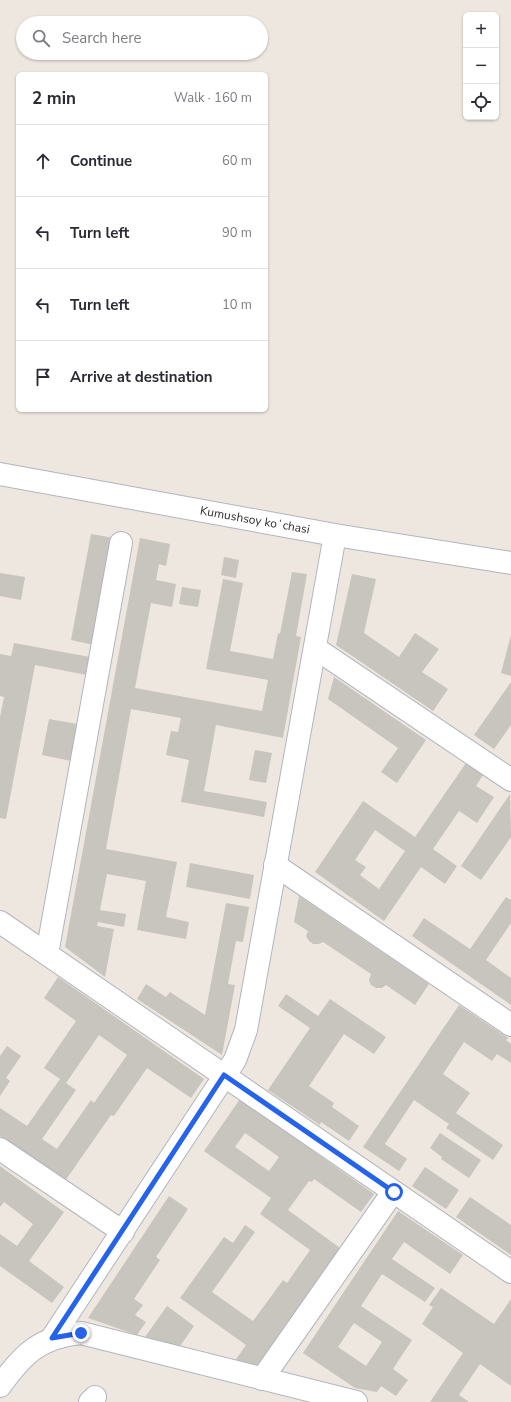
<!DOCTYPE html>
<meta charset="utf-8">
<style>
body{margin:0;font-family:"Nunito Sans",sans-serif;background:#f2f2f3;color:#2b2b33}
.controls{position:absolute;right:12px;top:12px;display:grid;overflow:hidden;border-radius:6px;box-shadow:0 1px 3px #0004}
.controls button{width:36px;height:36px;display:grid;place-items:center;padding:0;border:0;border-bottom:1px solid #e1e1e2;background:#fff;color:#2b2b33;font:20px sans-serif}
.stop{position:absolute;width:12px;height:12px;margin:-9px;border:3px solid #2563eb;border-radius:50%;background:#fff}
.stop.end{background:#2563eb;border-color:#fff;box-shadow:0 1px 4px #0008}
.list{margin:0;padding:0;list-style:none}
h2{display:flex;justify-content:space-between;align-items:center;height:52px;margin:0;padding:0 16px;font-size:17px}
h2 small{font-size:13px;font-weight:400;color:#7c7c81}
.list li{display:grid;grid-template-columns:26px 1fr auto;gap:12px;align-items:center;box-sizing:border-box;height:72px;padding:0 16px;border-top:1px solid #e1e1e2}
.list b{display:block;font-size:15px;white-space:nowrap}
.list em{font-size:13px;font-style:normal;color:#7c7c81}
.icon{flex:none;width:22px;height:22px;fill:none;stroke:currentColor;stroke-width:2;stroke-linecap:round;stroke-linejoin:round}
.map{position:relative;flex:none;width:511px;height:1402px;overflow:hidden}
.search{position:absolute;background:#fff;box-shadow:0 1px 3px #0004;left:16px;top:16px;width:252px;height:44px;display:flex;align-items:center;gap:10px;box-sizing:border-box;padding:0 14px;border-radius:22px;color:#7c7c81;font-size:15px}
.panel{position:absolute;background:#fff;box-shadow:0 1px 3px #0004;left:16px;top:72px;width:252px;height:340px;border-radius:6px}
.map>svg:first-child{display:block}
</style>
<div class="map">
<svg width="511" height="1402" viewBox="0 0 511 1402">
<rect width="100%" height="100%" fill="#ede7df"/>
<g fill="#c8c4be" fill-rule="evenodd">
<polygon points="91,534 114,538 94,645 71,640"/>
<polygon points="140,538 170,544 166,566 159,564 156,580 176,584 172,607 151,603 135,688 262,711 268,680 206,669 223,579 243,583 230,651 273,659 278,633 280,634 292,572 307,574 296,636 301,637 283,738 216,725 204,791 267,802 264,817 181,802 189,760 166,755 171,731 178,732 181,718 131,709 106,849 177,862 166,917 189,922 186,939 137,930 146,881 107,874 100,910 126,914 124,927 98,922 97,926 114,929 105,977 65,947"/>
<polygon points="224,557 239,560 236,578 221,575"/>
<polygon points="0,573 25,577 21,600 0,596"/>
<polygon points="352,574 376,579 364,633 399,657 415,633 439,649 422,672 448,689 433,711 336,645"/>
<polygon points="182,587 201,590 198,607 179,604"/>
<polygon points="511,635 511,676 501,673"/>
<polygon points="14,643 90,657 87,675 35,665 6,819 0,818 0,717 4,697 0,696 0,654 11,656"/>
<polygon points="334,677 426,740 397,783 381,772 398,748 328,699"/>
<polygon points="511,682 511,725 494,749 474,735"/>
<polygon points="49,719 83,725 76,762 42,755"/>
<polygon points="255,750 272,753 266,783 249,780"/>
<path d="M466,763L483,775L476,786L494,797L477,823L459,811L433,849L457,866L445,884L421,867L384,921L315,872L363,801L415,837ZM375,830L405,851L379,889L360,875L366,867L355,860Z"/>
<polygon points="510,794 511,837 481,880 461,866"/>
<polygon points="190,863 254,875 250,899 186,887"/>
<polygon points="299,896 429,984 415,1005 386,985 382,988 376,988 371,985 369,980 371,974 323,942 319,944 313,944 309,941 306,936 308,931 294,922"/>
<polygon points="506,897 511,900 511,923 486,960 511,978 511,1005 412,936 424,918 470,949"/>
<polygon points="226,903 249,907 243,942 236,941 228,984 235,985 222,1055 137,999 146,984 166,997 170,992 205,1015"/>
<path d="M58,977L204,1079L191,1098L147,1068L114,1116L111,1115L65,1181L0,1136V1108L27,1126L60,1079L44,1068L76,1021L44,998ZM99,1035L127,1055L94,1103L91,1100L57,1149L42,1139L76,1090L66,1083Z"/>
<polygon points="286,994 318,1016 330,999 386,1037 374,1054 344,1034 309,1086 334,1103 332,1107 359,1126 349,1141 321,1122 320,1125 268,1090 310,1028 278,1006"/>
<polygon points="459,1005 508,1038 506,1040 511,1044 511,1063 497,1054 492,1061 464,1042 443,1074 470,1093 456,1113 503,1145 493,1160 446,1128 449,1124 414,1100 385,1144 407,1159 399,1171 363,1147"/>
<polygon points="7,1046 21,1056 6,1078 10,1081 0,1096 0,1056"/>
<path d="M240,1099L374,1194L361,1212L314,1179L312,1182L309,1181L288,1210L340,1248L255,1369L234,1362L246,1345L180,1298L224,1237L233,1243L245,1225L255,1232L212,1292L253,1321L283,1280L287,1283L310,1250L260,1214L271,1198L204,1151ZM245,1133L279,1157L269,1171L235,1147Z"/>
<polygon points="440,1133 481,1160 469,1178 441,1159 442,1157 430,1148"/>
<polygon points="0,1166 64,1212 29,1261 64,1287 52,1303 0,1266 0,1234 17,1246 33,1224 4,1202 0,1207"/>
<polygon points="425,1167 459,1190 446,1209 412,1186"/>
<polygon points="169,1196 188,1209 156,1257 160,1260 134,1299 143,1305 135,1315 146,1322 137,1335 88,1318"/>
<polygon points="470,1197 511,1225 511,1255 456,1217"/>
<path d="M398,1211L463,1255L450,1274L404,1242L392,1259L435,1288L425,1302L382,1274L361,1306L412,1340L393,1369L408,1380L396,1396L381,1386L377,1392L355,1388L303,1353ZM354,1323L382,1342L366,1366L338,1347Z"/>
<polygon points="441,1288 494,1324 511,1299 511,1386 480,1364 459,1395 469,1402 430,1402 463,1353 422,1324 433,1307 429,1305"/>
<polygon points="167,1306 194,1326 178,1349 145,1337"/>
</g>
<g fill="none" stroke-linecap="round" stroke-linejoin="round">
<g stroke="#b2b5bf" stroke-width="24">
<g id="minor">
<polyline points="315,648 511,780"/>
<polyline points="275,865 511,1025"/>
<polyline points="0,922 511,1272"/>
<polyline points="47,954 121,543"/>
<polyline points="0,1149 123,1232"/>
<polyline points="52,1338 235,1060 246,1030 335,535"/>
<polyline points="262,1379 393,1192"/>
<path d="M0,1386C23,1354 40,1337 81,1333L356,1402"/>
<polyline points="90,1402 95,1397"/>
</g>
</g>
<g stroke="#b2b5bf" stroke-width="24">
<polyline id="tertiary" points="0,474 335,535 511,563"/>
</g>
<use href="#minor" stroke="#fff" stroke-width="22"/>
<use href="#tertiary" stroke="#fff" stroke-width="22"/>
</g>
<g fill="none" stroke-linecap="round" stroke-linejoin="round">
<polyline stroke="#2563eb" stroke-width="5" points="81,1333 52,1338 224,1075 394,1192"/>
</g>
<g text-anchor="middle" dominant-baseline="central" stroke-width="3" stroke-linejoin="round" paint-order="stroke">
<g font-size="12" fill="#2c2c2c" stroke="#fff">
<text transform="translate(255 520) rotate(10)">Kumushsoy koʻchasi</text>
</g>
</g>
</svg>
<div class="controls">
<button>+</button>
<button>−</button>
<button><svg class="icon" aria-label="locate" viewBox="0 0 24 24"><circle cx="12" cy="12" r="6"/><path d="M12 2v4M12 18v4M2 12h4M18 12h4"/></svg></button>
</div>
<div class="stop" style="left:394px;top:1192px"></div>
<div class="stop end" style="left:81px;top:1333px"></div>
<div class="search"><svg class="icon" aria-label="search" viewBox="0 0 24 24"><circle cx="10" cy="10" r="6"/><path d="M15 15l6 6"/></svg>Search here</div>
<section class="panel">
<h2>2 min<small>Walk · 160 m</small></h2>
<ul class="list">
<li><svg class="icon" aria-label="ahead" viewBox="0 0 24 24"><path d="M12 20V5M6 11l6-6 6 6"/></svg><div><b>Continue</b></div><em>60 m</em></li>
<li><svg class="icon" aria-label="left" viewBox="0 0 24 24"><path d="M17 20v-9H6M10 6l-5 5 5 5"/></svg><div><b>Turn left</b></div><em>90 m</em></li>
<li><svg class="icon" aria-label="left" viewBox="0 0 24 24"><path d="M17 20v-9H6M10 6l-5 5 5 5"/></svg><div><b>Turn left</b></div><em>10 m</em></li>
<li><svg class="icon" aria-label="arrive" viewBox="0 0 24 24"><path d="M6 21V4h12l-3 4 3 4H6"/></svg><div><b>Arrive at destination</b></div></li>
</ul>
</section>
</div>
